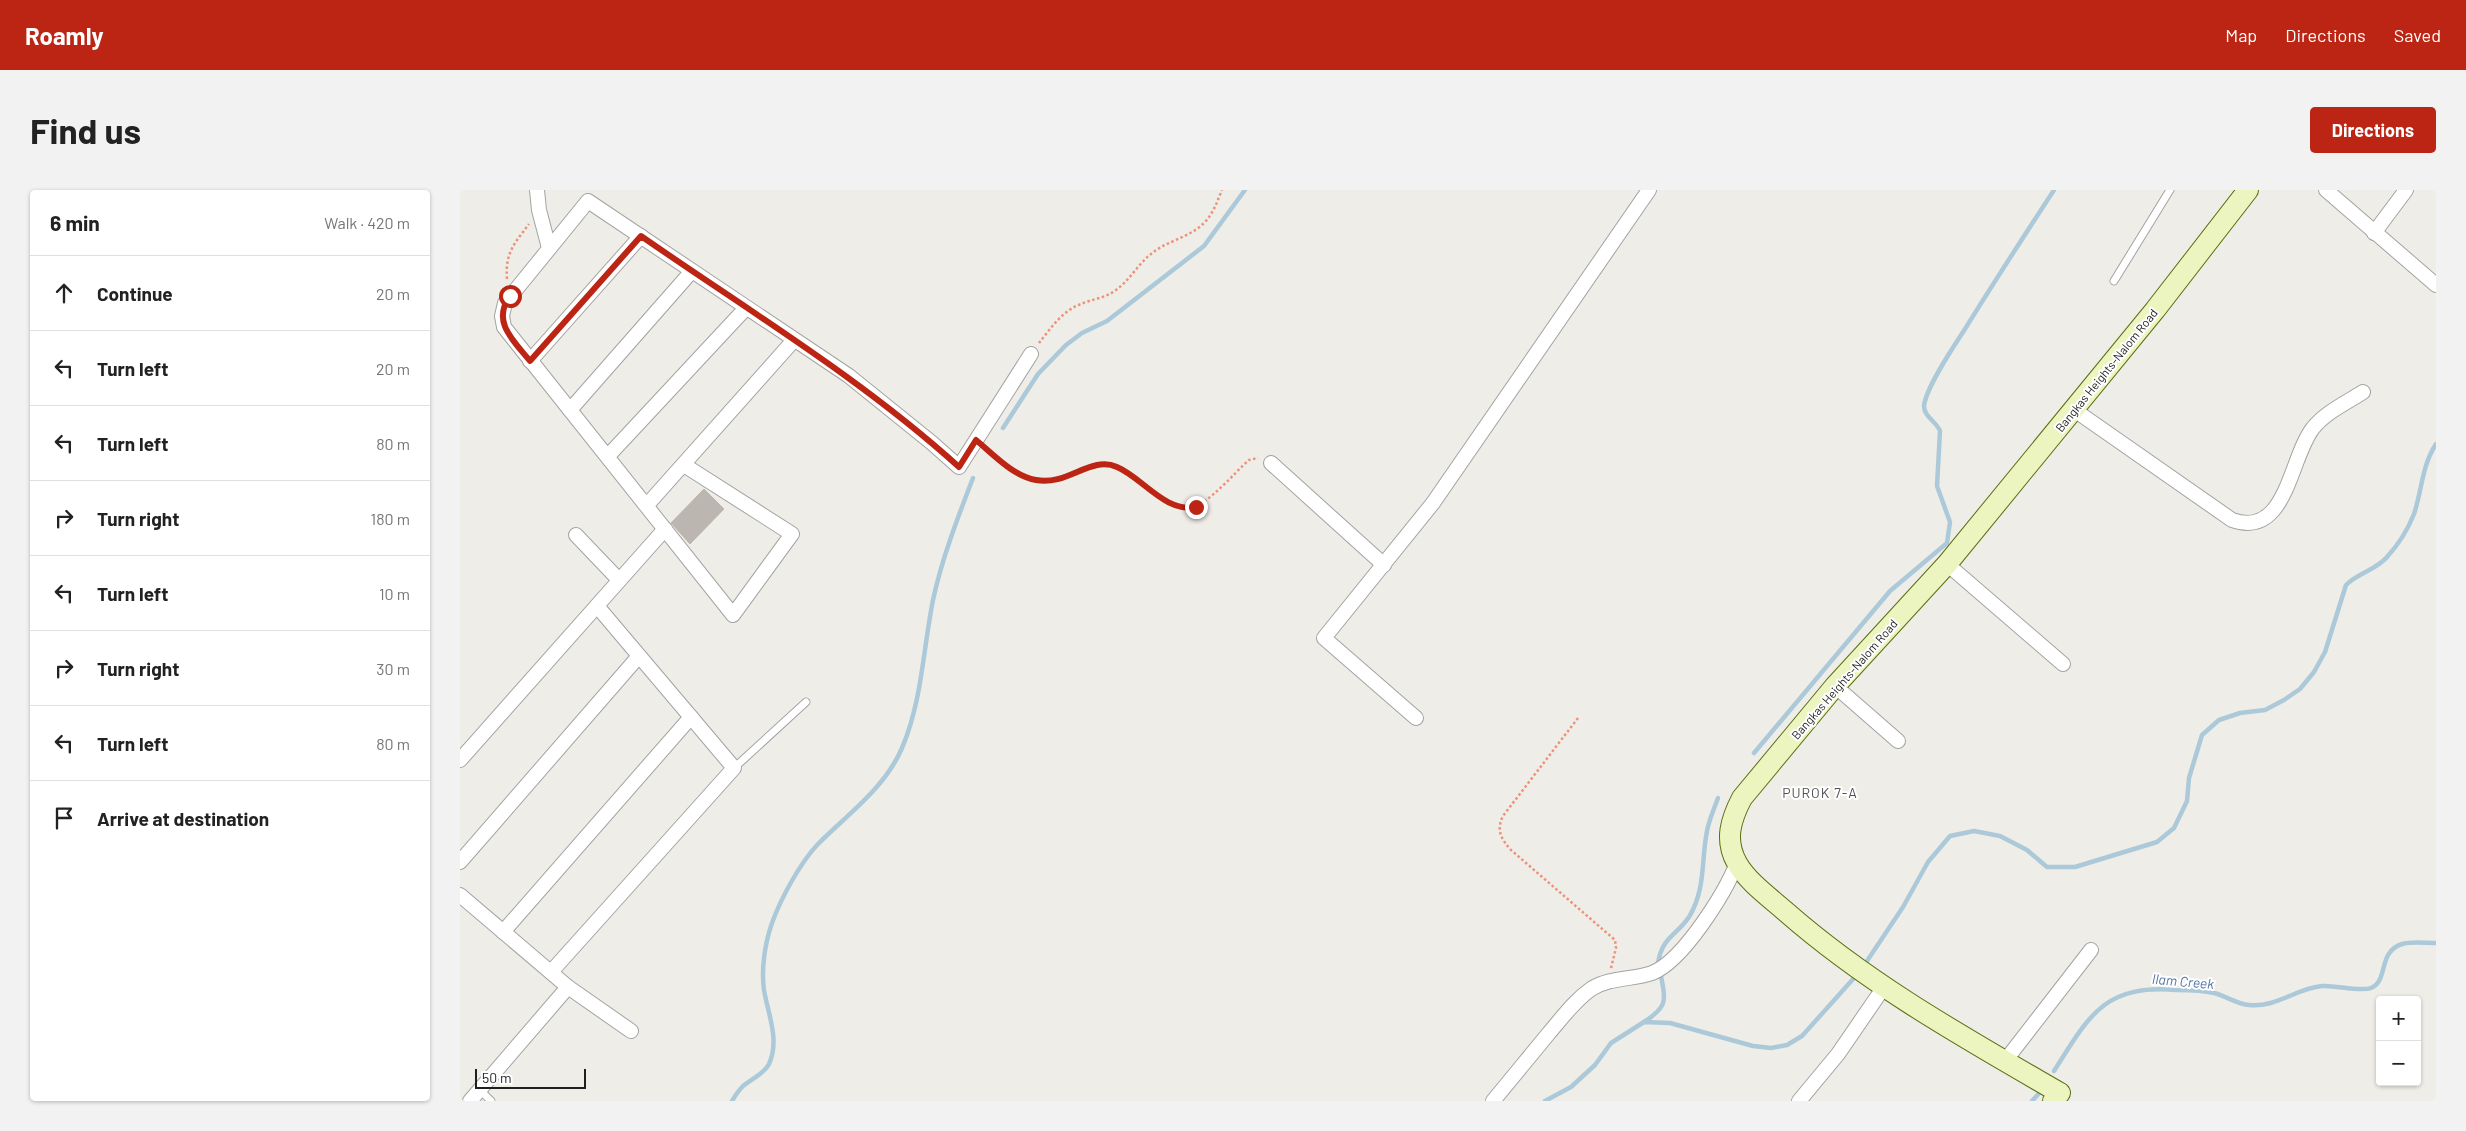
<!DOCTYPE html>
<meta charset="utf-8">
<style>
body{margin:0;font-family:Barlow,sans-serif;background:#f2f2f2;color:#222}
.controls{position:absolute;right:15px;bottom:15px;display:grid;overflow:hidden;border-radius:5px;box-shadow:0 1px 4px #0004}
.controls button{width:45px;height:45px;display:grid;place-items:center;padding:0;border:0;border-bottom:1px solid #e0e0e0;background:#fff;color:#222;font:25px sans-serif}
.scale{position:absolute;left:15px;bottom:12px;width:111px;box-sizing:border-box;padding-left:5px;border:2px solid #1f1f1f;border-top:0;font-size:14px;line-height:18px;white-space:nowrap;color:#1f1f1f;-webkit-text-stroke:4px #fff;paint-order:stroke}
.stop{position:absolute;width:15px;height:15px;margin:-11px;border:4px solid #bc2513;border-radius:50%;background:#fff}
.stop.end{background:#bc2513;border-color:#fff;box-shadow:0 1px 5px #0008}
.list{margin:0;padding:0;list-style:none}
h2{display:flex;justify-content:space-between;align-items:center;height:65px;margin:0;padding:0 20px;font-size:21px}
h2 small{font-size:16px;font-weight:400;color:#767676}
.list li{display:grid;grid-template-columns:32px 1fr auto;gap:15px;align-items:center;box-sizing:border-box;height:75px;padding:0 20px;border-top:1px solid #e0e0e0}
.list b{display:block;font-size:19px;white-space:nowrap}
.list em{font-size:16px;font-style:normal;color:#767676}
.icon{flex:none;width:28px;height:28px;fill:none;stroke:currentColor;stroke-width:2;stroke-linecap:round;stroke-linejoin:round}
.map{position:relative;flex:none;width:1976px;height:911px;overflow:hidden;border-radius:5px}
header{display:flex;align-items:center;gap:30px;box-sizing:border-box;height:70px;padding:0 25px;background:#bc2513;color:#fff}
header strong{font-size:24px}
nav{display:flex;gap:28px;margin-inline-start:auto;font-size:18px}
.intro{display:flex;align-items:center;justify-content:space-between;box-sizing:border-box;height:120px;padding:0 30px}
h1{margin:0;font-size:35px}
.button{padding:12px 22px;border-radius:5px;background:#bc2513;color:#fff;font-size:18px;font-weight:700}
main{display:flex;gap:30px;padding:0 30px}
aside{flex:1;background:#fff;border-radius:5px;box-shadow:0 1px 4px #0004}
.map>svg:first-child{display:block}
</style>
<header>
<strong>Roamly</strong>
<nav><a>Map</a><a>Directions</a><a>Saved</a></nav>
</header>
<div class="intro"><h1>Find us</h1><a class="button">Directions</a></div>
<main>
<aside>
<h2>6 min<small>Walk · 420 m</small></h2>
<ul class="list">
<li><svg class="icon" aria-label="ahead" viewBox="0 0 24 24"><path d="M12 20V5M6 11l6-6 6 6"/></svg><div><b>Continue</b></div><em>20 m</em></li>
<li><svg class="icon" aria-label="left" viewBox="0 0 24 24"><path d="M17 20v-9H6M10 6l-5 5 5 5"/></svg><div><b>Turn left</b></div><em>20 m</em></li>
<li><svg class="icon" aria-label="left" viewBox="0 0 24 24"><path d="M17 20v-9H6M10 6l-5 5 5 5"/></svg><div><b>Turn left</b></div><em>80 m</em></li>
<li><svg class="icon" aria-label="right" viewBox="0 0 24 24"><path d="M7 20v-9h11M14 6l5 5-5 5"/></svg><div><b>Turn right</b></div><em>180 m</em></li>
<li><svg class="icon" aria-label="left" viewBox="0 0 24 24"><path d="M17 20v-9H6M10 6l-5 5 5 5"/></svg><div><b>Turn left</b></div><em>10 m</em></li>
<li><svg class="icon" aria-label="right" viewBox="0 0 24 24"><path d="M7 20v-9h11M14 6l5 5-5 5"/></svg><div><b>Turn right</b></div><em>30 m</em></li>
<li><svg class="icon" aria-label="left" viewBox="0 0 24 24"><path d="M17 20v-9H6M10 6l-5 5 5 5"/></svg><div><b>Turn left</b></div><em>80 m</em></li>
<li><svg class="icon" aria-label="arrive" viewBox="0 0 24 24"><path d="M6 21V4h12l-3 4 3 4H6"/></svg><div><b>Arrive at destination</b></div></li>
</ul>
</aside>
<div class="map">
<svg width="1976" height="911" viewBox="0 0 1976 911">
<rect width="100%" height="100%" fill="#efede7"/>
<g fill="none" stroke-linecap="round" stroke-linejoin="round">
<g stroke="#abc9d9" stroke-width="4.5">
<polyline points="543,238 578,184 606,155 622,143 647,131 744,56 785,0"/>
<path d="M1294,563L1430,401L1487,353L1490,332L1477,296L1480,241C1476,231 1464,227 1464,216C1466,197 1494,156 1505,139C1534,92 1564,46 1594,0"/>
<path d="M1198,773C1202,747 1216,746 1229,727C1246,699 1241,671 1247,641C1249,630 1254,619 1258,608"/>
<path d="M1405,774L1443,717L1468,672L1490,646L1514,641L1540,646L1567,660L1587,677H1615L1697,652L1714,638L1727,611L1729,588L1742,545L1759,530L1780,523L1805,520L1824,510L1840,499L1854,482L1865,462L1886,395C1898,383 1916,380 1927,367C1938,355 1948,339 1954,324C1962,300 1962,275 1976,254"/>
<path d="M1184,832C1207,817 1206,812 1201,786"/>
<path d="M1594,881C1629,826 1644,794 1716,800C1728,800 1742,800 1754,803C1766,806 1777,814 1789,815C1816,818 1837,798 1862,796C1875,795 1900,802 1911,798C1929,791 1917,762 1942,754C1951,751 1966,753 1976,753"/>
<path d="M272,911C275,906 279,900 283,896C291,889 304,884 309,874C320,850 308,824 304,800C301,779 305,753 312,733C321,708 340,673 358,654C388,624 425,598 442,558C462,511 463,460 473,410C482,368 498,327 513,288"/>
<polyline points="1085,911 1111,897 1135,875 1151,853 1184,832 1210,833 1293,856 1311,858 1327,855 1342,846 1394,788"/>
<polyline points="1572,911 1582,900"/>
</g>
</g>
<polygon fill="#bcb6b0" stroke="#c0b6aa" points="244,299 264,319 230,354 211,333"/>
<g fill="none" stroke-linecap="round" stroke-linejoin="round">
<g stroke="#a3a3a3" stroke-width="9">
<g id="lane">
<polyline points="1654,91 1710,0"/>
<polyline points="274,578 346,512"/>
<polyline points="20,900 31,911"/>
</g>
</g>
<g stroke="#a3a3a3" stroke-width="16">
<g id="street">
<polyline points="77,0 79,20 89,58"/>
<polyline points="1866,0 1976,95"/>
<polyline points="1914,43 1946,0"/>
<polyline points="70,171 181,46"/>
<path d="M1613,219L1772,330C1827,349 1829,269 1853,238C1866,222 1886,213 1903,202"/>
<polyline points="110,220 232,81"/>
<polyline points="148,266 286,118"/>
<polyline points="811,273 924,375"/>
<polyline points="224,275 332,344 273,425 44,137 42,126 45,113 128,11 389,186 472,253 499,277 571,164"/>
<polyline points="187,315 334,150"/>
<polyline points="116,345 159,390"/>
<polyline points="1487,374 1603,474"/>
<polyline points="1375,496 1438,551"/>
<polyline points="956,528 864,448 973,313 1189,0"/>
<polyline points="0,570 205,339"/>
<polyline points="0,672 179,466"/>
<polyline points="0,705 108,797 171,841"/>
<polyline points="43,742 231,527"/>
<polyline points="91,782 274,578 137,416"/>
<polyline points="1545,871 1631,760"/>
<polyline points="10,911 108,797"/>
<path d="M1033,911C1052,888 1070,866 1089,843C1102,828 1114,811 1131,799C1150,787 1172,790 1192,783C1223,771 1265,703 1277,673"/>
<polyline points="1339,911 1378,864 1424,797"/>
</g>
</g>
<g stroke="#596e0f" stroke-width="22">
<path id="secondary" d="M1593,911L1600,903C1505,848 1408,794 1325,721C1309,707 1287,691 1277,673C1264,650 1271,629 1282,608L1375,496L1487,374L1695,120L1788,0"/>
</g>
<g stroke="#ed927a" stroke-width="2.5" stroke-dasharray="2.5 2.5" stroke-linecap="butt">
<path d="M47,89C45,63 54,54 69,34"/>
<path d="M579,153C590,139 603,120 621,114C632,109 646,108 656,100C670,90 678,74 691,64C706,51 729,48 744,33C753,24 757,12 762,0"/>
<path d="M527,258C557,285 578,301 619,282C627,278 638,271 647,273C675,280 704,322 730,318C748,315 774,283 789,270L798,268"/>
<path d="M1118,528L1043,626C1036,640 1041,649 1051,660L1155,750L1156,758L1151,778"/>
</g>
<use href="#lane" stroke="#fff" stroke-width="7"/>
<use href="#street" stroke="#fff" stroke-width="14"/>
<use href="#secondary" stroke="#ecf4c0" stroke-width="20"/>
</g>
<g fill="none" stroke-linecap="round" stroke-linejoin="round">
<path stroke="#bc2513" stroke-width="6" d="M50,106C31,132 54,151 70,171L181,46C289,121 402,189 499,277L516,250C534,265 553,286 576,290C608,296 631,265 657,277C683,288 705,323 736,317"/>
</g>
<g text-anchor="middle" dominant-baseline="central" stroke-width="4" stroke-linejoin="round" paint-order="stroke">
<g font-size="12" fill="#1f1f1f" stroke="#fff">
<text transform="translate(1646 180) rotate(-51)">Bangkas Heights-Nalom Road</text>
<text transform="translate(1384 489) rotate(-49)">Bangkas Heights-Nalom Road</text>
</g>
<g font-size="14" letter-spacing="1" fill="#525252" stroke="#fff">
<text x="1360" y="602">PUROK 7-A</text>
</g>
<g font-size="14" font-style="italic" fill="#5474a7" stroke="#fff">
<text transform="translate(1723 791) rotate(5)">Ilam Creek</text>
</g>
</g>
</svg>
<div class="controls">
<button>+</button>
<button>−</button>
</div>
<div class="scale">50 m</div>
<div class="stop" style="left:50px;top:106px"></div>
<div class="stop end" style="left:736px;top:317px"></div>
</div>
</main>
